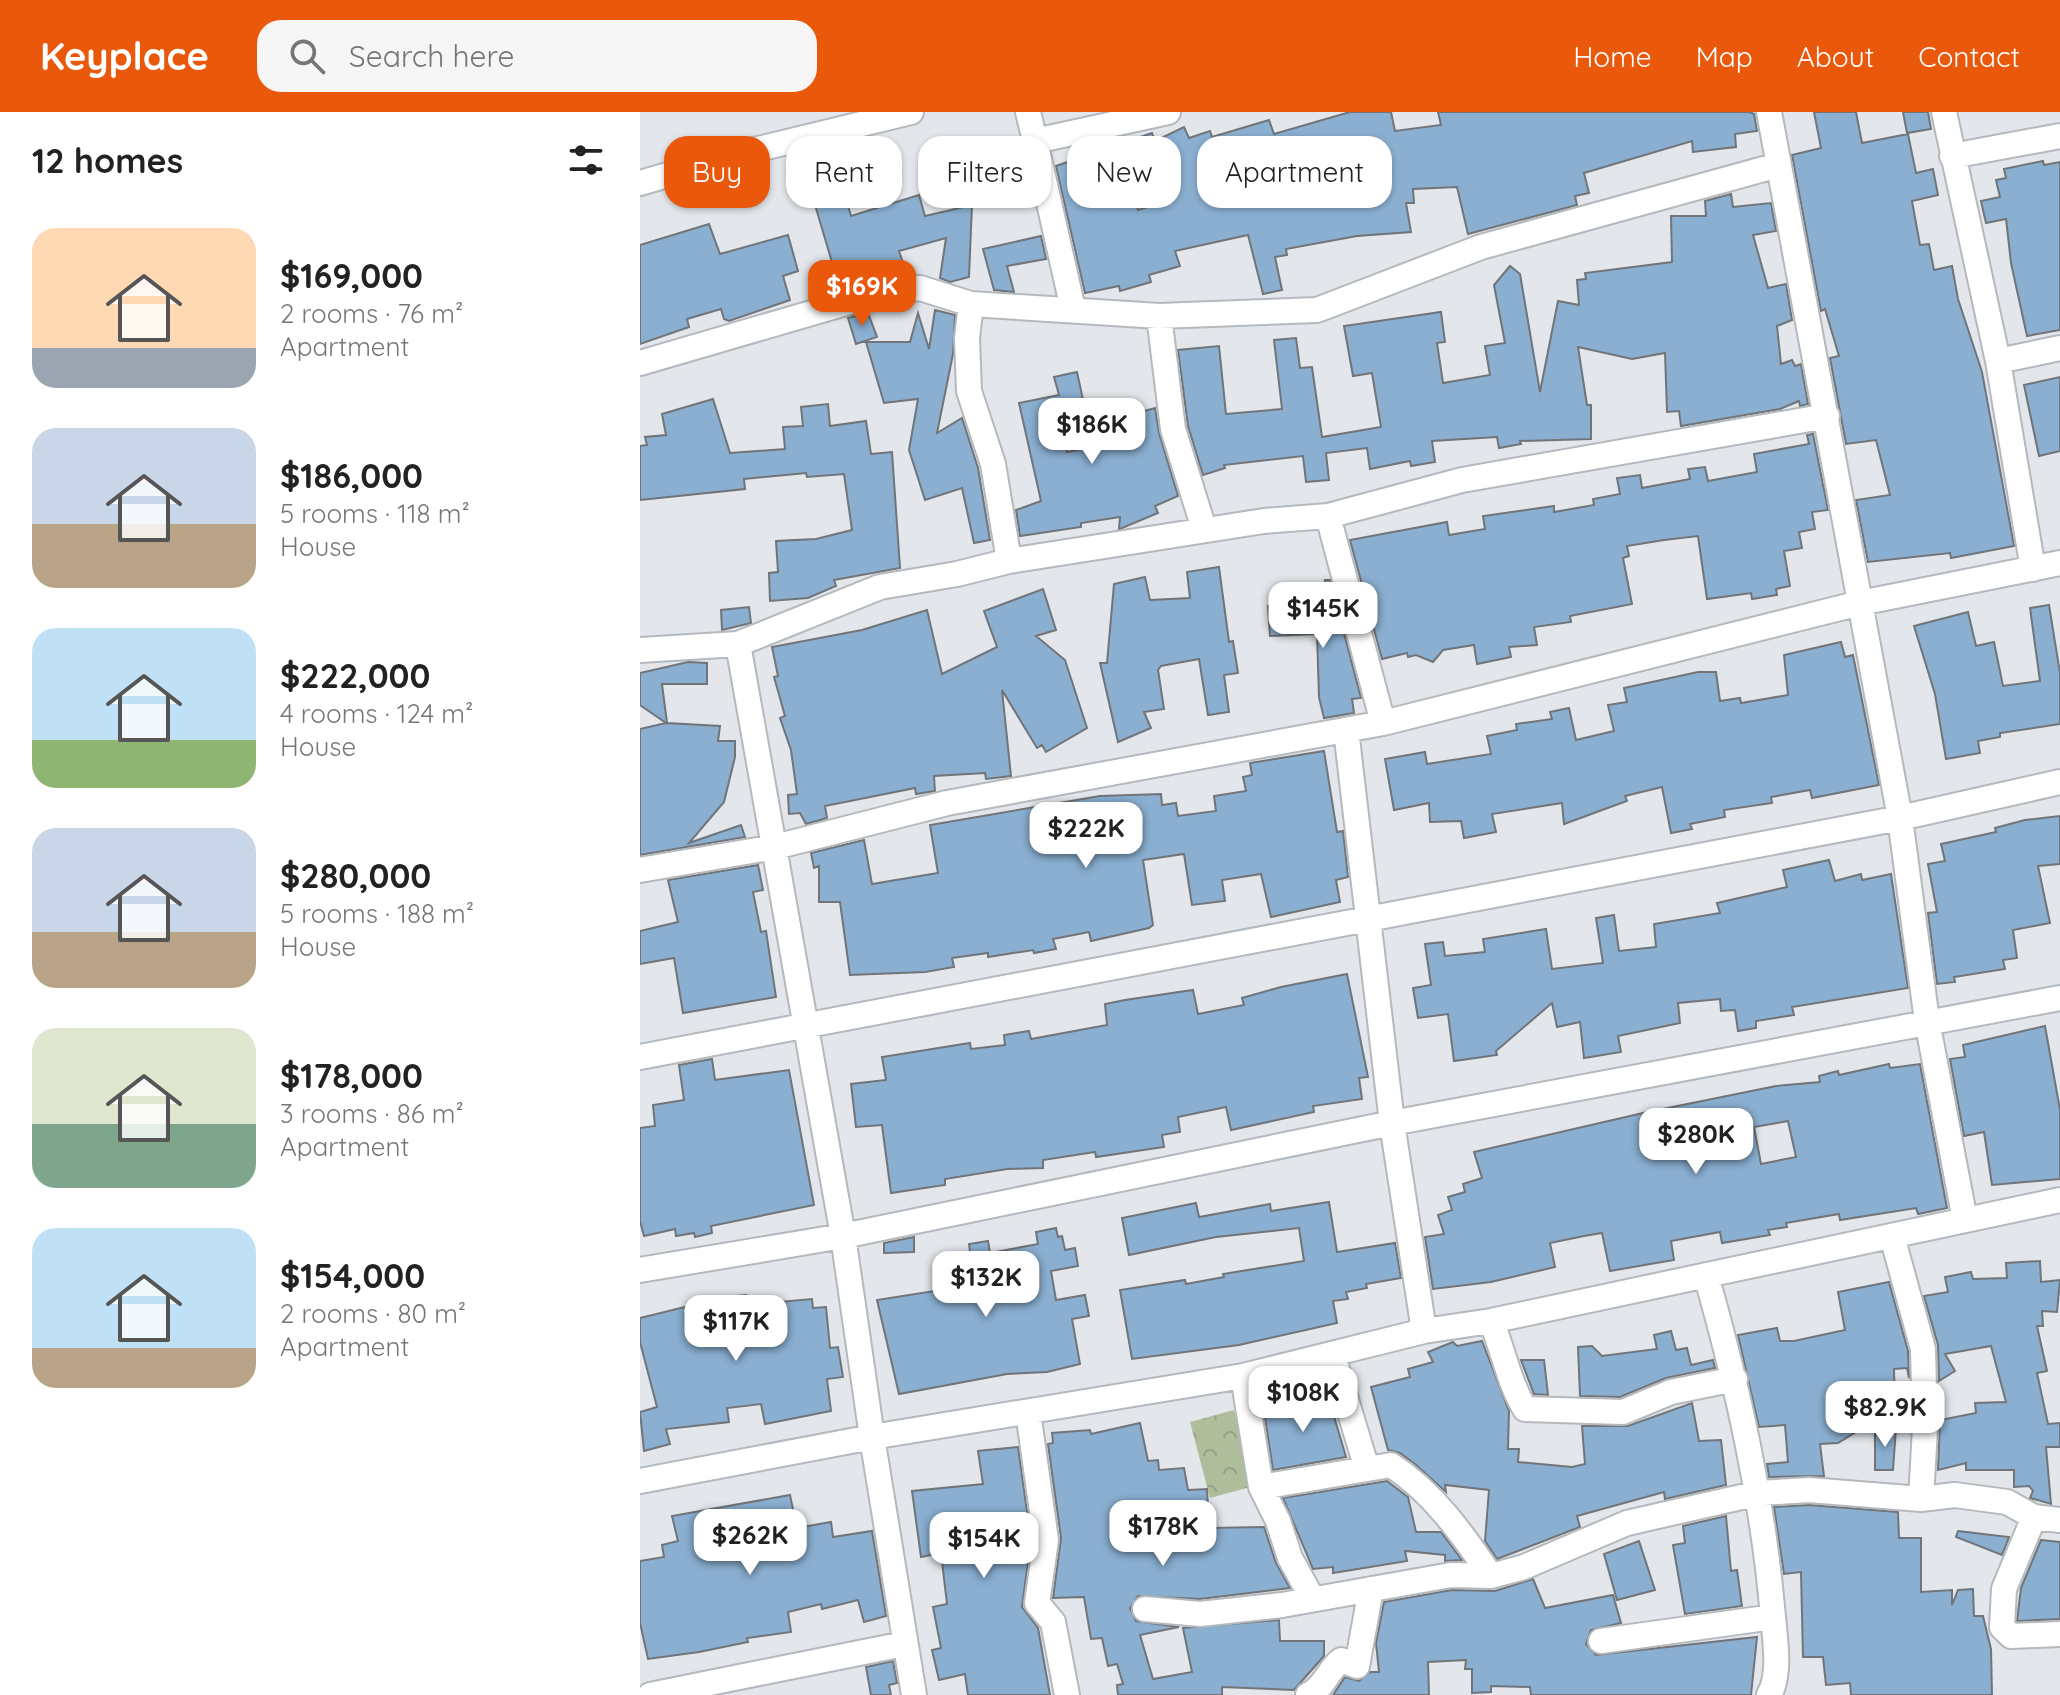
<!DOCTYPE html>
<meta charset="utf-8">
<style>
:root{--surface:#fff;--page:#f6f6f6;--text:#222;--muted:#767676;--accent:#ea580c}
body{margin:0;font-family:Quicksand,sans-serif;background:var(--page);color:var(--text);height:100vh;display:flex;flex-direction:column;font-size:30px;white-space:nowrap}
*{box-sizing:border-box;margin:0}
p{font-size:26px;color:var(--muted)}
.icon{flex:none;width:44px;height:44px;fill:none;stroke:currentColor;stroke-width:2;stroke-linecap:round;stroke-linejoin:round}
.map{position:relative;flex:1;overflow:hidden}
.details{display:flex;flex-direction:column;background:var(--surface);width:640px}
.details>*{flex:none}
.hud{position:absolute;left:24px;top:24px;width:760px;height:72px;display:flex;gap:16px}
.price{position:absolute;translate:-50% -68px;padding:0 18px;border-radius:16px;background:#fff;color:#222;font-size:26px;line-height:52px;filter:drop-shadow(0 2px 4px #0008)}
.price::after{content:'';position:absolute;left:50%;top:48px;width:24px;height:18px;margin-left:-12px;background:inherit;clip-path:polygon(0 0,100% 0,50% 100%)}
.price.selected{background:var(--accent);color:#fff}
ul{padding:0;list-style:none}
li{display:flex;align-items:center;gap:24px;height:200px;padding:0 32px}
li span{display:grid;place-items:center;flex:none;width:224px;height:160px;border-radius:24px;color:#555}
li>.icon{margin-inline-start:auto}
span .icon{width:96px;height:96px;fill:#fffc;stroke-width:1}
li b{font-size:34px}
h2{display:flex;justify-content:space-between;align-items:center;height:96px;padding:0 32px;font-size:34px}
.tag{padding:0 28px;border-radius:24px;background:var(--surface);box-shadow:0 2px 6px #0004;font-size:28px;line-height:72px}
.tag.selected{background:var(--accent);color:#fff}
header{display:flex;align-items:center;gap:48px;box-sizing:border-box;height:112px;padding:0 40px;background:var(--accent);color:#fff}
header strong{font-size:38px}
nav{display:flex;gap:44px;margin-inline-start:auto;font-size:28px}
.search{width:560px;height:72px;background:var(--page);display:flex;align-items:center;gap:20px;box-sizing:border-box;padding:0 28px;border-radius:24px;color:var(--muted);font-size:30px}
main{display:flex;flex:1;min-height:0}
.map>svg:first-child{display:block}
.park{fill:url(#park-crowns)}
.building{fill:#8aafd1;stroke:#717478;stroke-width:2;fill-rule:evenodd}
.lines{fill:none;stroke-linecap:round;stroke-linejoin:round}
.street-casing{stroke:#b4b9bd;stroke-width:28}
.street{stroke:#fff;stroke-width:24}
</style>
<header>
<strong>Keyplace</strong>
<div class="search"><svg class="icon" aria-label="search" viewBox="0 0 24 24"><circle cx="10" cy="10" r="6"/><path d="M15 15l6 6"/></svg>Search here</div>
<nav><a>Home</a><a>Map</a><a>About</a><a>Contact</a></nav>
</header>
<main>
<section class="details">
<h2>12 homes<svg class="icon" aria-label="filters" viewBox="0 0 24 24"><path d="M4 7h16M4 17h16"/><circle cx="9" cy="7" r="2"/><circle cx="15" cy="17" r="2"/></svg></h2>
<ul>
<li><span style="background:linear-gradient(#ffd9b3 75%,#9aa5b1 0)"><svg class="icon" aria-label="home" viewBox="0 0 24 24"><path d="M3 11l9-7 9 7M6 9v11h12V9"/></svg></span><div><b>$169,000</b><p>2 rooms · 76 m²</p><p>Apartment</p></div></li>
<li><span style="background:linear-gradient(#c9d6e8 60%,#b9a48a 0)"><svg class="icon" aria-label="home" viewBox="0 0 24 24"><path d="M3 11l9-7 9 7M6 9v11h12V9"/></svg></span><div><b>$186,000</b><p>5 rooms · 118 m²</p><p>House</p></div></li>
<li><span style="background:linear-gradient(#bfe0f5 70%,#8fb573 0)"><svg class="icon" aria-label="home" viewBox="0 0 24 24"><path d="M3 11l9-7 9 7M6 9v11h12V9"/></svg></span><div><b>$222,000</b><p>4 rooms · 124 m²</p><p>House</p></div></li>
<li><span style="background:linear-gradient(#c9d6e8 65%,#b9a48a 0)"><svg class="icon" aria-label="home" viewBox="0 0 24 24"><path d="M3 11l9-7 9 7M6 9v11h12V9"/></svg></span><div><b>$280,000</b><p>5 rooms · 188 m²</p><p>House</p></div></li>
<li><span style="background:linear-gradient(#dfe7d0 60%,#7fa58c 0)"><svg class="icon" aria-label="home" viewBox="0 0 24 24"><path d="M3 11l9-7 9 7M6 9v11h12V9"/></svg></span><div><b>$178,000</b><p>3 rooms · 86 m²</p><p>Apartment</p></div></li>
<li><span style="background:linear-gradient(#bfe0f5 75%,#b9a48a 0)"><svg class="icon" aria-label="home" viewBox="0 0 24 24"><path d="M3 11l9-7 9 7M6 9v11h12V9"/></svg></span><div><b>$154,000</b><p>2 rooms · 80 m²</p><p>Apartment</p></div></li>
</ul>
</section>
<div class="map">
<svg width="1420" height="1583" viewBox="0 0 1420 1583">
<defs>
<pattern id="park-crowns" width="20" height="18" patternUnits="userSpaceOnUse" patternTransform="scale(2)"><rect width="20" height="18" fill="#b0bd9b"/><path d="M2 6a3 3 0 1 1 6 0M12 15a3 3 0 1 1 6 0" fill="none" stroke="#97a285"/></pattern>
</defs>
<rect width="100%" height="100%" fill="#e3e7eb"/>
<path class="park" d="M594 1298 614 1374 570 1386 550 1310Z"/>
<path class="building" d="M710 0H751L755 19 801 13 798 0H1110L1114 2 1117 19 1095 22 1096 35 1053 40 1052 29 944 61 949 81 935 84 937 93 828 122 817 75 773 77 774 91H766L771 120 717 124 646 137 647 143 635 145 642 178 623 182 608 123 535 139 540 154 509 163 511 170 480 179 479 174 445 181 416 54 512 21 515 29 544 15 549 26 570 19 572 25 629 8 634 22ZM521 50 533 87 498 98 487 64Z
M1174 0H1216L1222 31 1268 22 1276 61 1293 57 1298 83 1272 89 1280 133 1289 132 1294 158 1312 154 1318 187 1342 260 1374 434 1311 446 1310 441 1228 450 1216 388 1250 383 1236 328 1206 332 1190 246 1199 244 1185 197 1181 199 1152 43 1181 36Z
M1263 0H1288L1291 17 1267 21Z
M379 28 385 53 356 59 350 34Z
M1403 49 1404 53 1420 50V218L1387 224 1371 151 1366 107 1346 111 1341 89 1360 85 1356 68 1366 66 1364 57Z
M1091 82 1093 95 1131 91 1136 119 1113 123 1128 176 1146 172 1152 208 1137 214 1141 252 1152 248 1155 254 1161 252 1168 292 1160 294 1159 289 1140 297 1041 314 1039 299 1027 300 1025 241 992 247 938 235 947 293H951V327L880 329 881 332 859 336 857 325 792 329 795 350 771 354 770 349 730 357 727 336 686 341 689 368 666 370 663 344 584 353 585 356 563 363 548 314 538 238 579 234 586 302 642 297 634 228 656 226 660 256 672 255 682 325 741 315 732 261 713 264 704 214 801 200 805 230 797 231 803 271 850 263 845 234 865 231 854 173 870 154 880 162 900 280 918 189 939 193 937 168 946 167 945 161 1032 150 1031 104H1066L1065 89Z
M205 83 211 104 279 83 285 104 332 93 329 165 310 170 300 166 306 126 259 139 263 151 217 165 219 172 200 177 175 93Z
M69 112 80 142 148 123 158 159 143 164 150 188 89 209 84 207 81 197 47 207 49 215 0 232V133Z
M401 124 406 147 367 154 374 180 354 178 343 137Z
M295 198 315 203 313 242 297 321 322 306 338 356 350 428 334 431 322 376 285 388 269 338 278 287 244 291 226 230H270L278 201 289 237Z
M228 201 237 225 216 232 208 206Z
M437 260 445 297 420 303 427 340 467 332 459 305 481 298 483 305 515 296 519 321 538 384 515 394 518 401 482 416 479 417 480 405 441 411V415L380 424 376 398 401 389 379 291 419 283 414 265Z
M1420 265V339L1399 344 1384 273Z
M73 287 90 341 145 337 143 315 163 314 161 295 188 292 190 314 226 309 231 342 252 340 260 456 194 468 196 474 168 486 130 489 129 461 138 460 136 429 176 427 212 418 204 362 167 365 166 361 104 367 105 377 0 388V334L7 333 5 325 26 323 22 302Z
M1173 322 1188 398 1172 400 1175 417 1159 420 1162 436 1144 439 1150 474 1136 477 1137 483 1112 487 1111 481 1067 487 1058 424 1024 428 987 434 989 444 983 446 992 492 930 504 931 510 894 515 897 533 869 535 871 545 837 552 834 533 803 538 793 550 776 543 768 545 767 541 742 547 710 428 807 410 809 423 845 417 843 404 914 394V400L954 393 953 387 980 382 977 366 1000 363 1002 376 1050 367 1048 357 1065 355 1068 369 1117 360 1114 342 1169 332 1167 323Z
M579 455 589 530 593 529 598 561 584 563 589 600 568 603 559 547 521 554 518 558 524 597 504 600 511 616 478 630 460 551H467L474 472 505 465 510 488 550 486 547 460Z
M685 468H690L721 586 712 587 714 601 684 606 679 585 677 522 630 524 628 494 680 497 681 482H686Z
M403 477 416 518 396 524 425 548 447 616 406 640 402 633 397 636 362 578 371 664 346 667 345 661 294 664 295 679 276 682 275 676 185 694 187 706 166 712 160 701 149 702 148 683 157 682 151 638 140 606 145 604 134 565 138 564 132 535 222 518 287 498 302 562 357 535 344 499Z
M1409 493 1420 561V612L1360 621V625L1338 629 1340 641 1306 647 1295 582 1274 514 1328 500 1336 534 1354 530 1363 574 1400 569 1390 496Z
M109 495 111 511 82 518 81 498Z
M1201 530 1205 545 1213 543 1239 673 1172 686 1170 678 1131 685 1132 691 1084 698 1085 705 1050 712 1052 717 1031 721 1022 675 985 684 987 689 924 712 922 691 852 702 856 720 824 726 821 709 790 710 789 691 754 698 745 647 785 640 787 652 851 642 847 624 877 618 876 612 912 607 910 600 929 596 936 628 974 619 968 593 987 590 984 576 1058 560H1076L1080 589 1100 586 1101 591 1148 583 1144 543Z
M48 550 67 551V572H22L27 611 80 614 78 629H95V645L84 690 49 731 101 713 105 725 0 743V617L26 611 0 593V561Z
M684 639 697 720 703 719 708 765 696 768 700 790 631 805 621 762 582 768 585 789 552 793 544 742 503 748 513 813 509 816 451 829 449 820 413 827 416 837 394 841 393 838 348 845V841L312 846 314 855 285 860 210 863 200 790H179V754L174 756 171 741 224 728 232 772 298 761 290 713 460 684 521 682 522 693 536 691 538 704 576 699 574 684 606 679 603 665 612 663 610 651Z
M1420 704V752L1398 754 1410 811 1373 818 1377 846 1363 848 1365 857 1314 865 1315 870 1297 872 1288 801 1297 800 1288 752 1305 749 1301 732 1356 720 1355 716 1385 708Z
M1189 748 1195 769 1221 762 1222 768 1251 762 1268 876 1152 895 1154 903 1116 909V916L1098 919 1095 898 1081 899 1080 887 1038 891 1040 911 978 924 981 940 944 946 940 910 917 915 912 891 856 939 857 943 814 949 808 902 778 906 773 876 791 873 785 832 803 830 805 844 845 840 843 827 906 817 912 857 963 851 956 806 974 803 979 839 1016 835 1014 812 1080 801 1077 791 1147 775 1143 758Z
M118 753 123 778 113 780 121 820 126 819 136 885 43 901 34 846 0 852V819L38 810 28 768Z
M707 862 728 965 719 966 722 987 673 994 674 1000 591 1018 586 995 538 1005 540 1020 522 1023 524 1035 456 1045 455 1040 403 1048V1056L367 1057 305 1067V1073L251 1081 242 1013 216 1015 211 972 246 968 242 945 330 931 331 937 365 933 364 923 389 919 391 927 467 913 465 892 485 888 553 878 558 902 604 893 602 886 641 875Z
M1405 914 1420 998V1067L1352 1073 1344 1020 1324 1024 1310 947 1325 945 1323 933Z
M72 947 75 968 149 958 174 1093 71 1114 72 1121 55 1125 54 1121 36 1124 35 1117 4 1124 0 1109V1016L15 1014 13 993 44 988 39 953Z
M1249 952 1250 956 1280 952 1307 1096 1278 1102 1276 1096 1200 1108 1199 1102 1146 1111 1147 1115 1128 1118 1130 1123 1082 1131 1080 1120 1031 1129 1034 1148 970 1159 962 1121 944 1124 910 1131 915 1155 851 1170 793 1177 785 1125 804 1122 798 1103 812 1098 808 1085 825 1080 823 1072 842 1066 834 1040 1003 1001 1136 974 1180 970 1179 964 1198 959 1199 963ZM1148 1009 1156 1045 1121 1052 1114 1015Z
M689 1090 697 1140 755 1131 761 1166 726 1172 727 1176 706 1180 708 1187 693 1189 697 1211 599 1233 492 1247 480 1178 545 1168 546 1172 584 1165 583 1162 664 1149 659 1116 576 1125 489 1143 482 1106 556 1091 559 1105 630 1092 631 1099Z
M416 1116 418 1125 422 1124 425 1138 435 1136 438 1154 411 1159 416 1188 445 1183 449 1204 432 1207 440 1252 407 1260 367 1262 259 1282 237 1188 301 1178 296 1156 331 1148 329 1132 348 1129 350 1141 398 1132 396 1120Z
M274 1125V1140L244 1141V1131Z
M1400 1149 1401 1170 1420 1168 1417 1200 1402 1199 1403 1214H1397L1407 1259 1397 1261 1408 1312 1420 1311V1335H1406L1411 1392 1390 1386 1393 1379 1389 1374 1374 1375V1358H1326V1351L1298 1358 1300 1308 1336 1301 1335 1291 1366 1290 1351 1234 1305 1242 1315 1259 1299 1269 1298 1233 1284 1184 1308 1180 1305 1165 1331 1160 1333 1167 1367 1166 1366 1151Z
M1249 1170 1268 1239 1269 1266 1267 1256 1254 1257 1255 1296 1198 1331 1180 1332 1184 1364 1129 1365 1127 1352 1148 1350 1145 1313 1119 1315 1098 1223 1137 1216 1140 1229H1154L1205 1218 1198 1180Z
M106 1183 107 1193 172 1187 173 1196 186 1195 190 1236 198 1235 203 1265 187 1267 191 1299 125 1312 121 1292 87 1296 89 1310 26 1317 30 1332 4 1339 0 1300 17 1295 0 1230V1206L53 1193 52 1188Z
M1031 1219 1036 1238 1047 1236 1051 1253 1073 1248 1075 1256 1026 1266 980 1285 940 1284 938 1235 952 1234 962 1244 1017 1237 1014 1223Z
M842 1229 869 1299 868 1337H879L878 1350 932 1355 945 1352 942 1314H988L1052 1291 1059 1329 1081 1328 1086 1373 1025 1387 1024 1380 937 1404 940 1415 857 1447 845 1429 849 1378 805 1373 806 1380 775 1352 760 1341 748 1338 731 1275 770 1265 768 1257 793 1250 788 1240 813 1230 817 1234Z
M881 1248H904L908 1283 894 1282Z
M688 1284 706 1345 633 1358 624 1299Z
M500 1311 508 1349 518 1348 519 1358 544 1356 548 1378 567 1377 569 1416 624 1415 636 1451 650 1476 560 1487 498 1484 490 1496 496 1509 539 1515 500 1523 513 1567 552 1560 543 1516 639 1508 640 1529H684V1544L654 1578 582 1575V1583H478L477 1573 483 1572 477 1552 468 1554 462 1526 451 1527 444 1485 413 1486 421 1426 408 1332 413 1331 412 1321 450 1318 451 1322Z
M1256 1316 1253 1358H1235V1320Z
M378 1335 391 1428 382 1495 398 1516 410 1583H328L325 1562 299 1568 292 1538 301 1536 293 1495 307 1492 301 1441 281 1445 272 1379 343 1372 338 1339Z
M747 1369 768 1385 776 1420H801L822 1448 805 1449V1443L765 1439 767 1449 693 1461V1455L673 1457 643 1386Z
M150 1383 157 1416 191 1410 193 1425 232 1419 246 1504 224 1510 218 1488 182 1497 181 1492 148 1500 151 1520 107 1526 108 1530 59 1540 8 1547 0 1511V1449L24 1445 22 1433 38 1429 32 1404Z
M1169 1393 1258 1400 1259 1426H1281V1480L1312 1478V1493L1318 1478 1333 1477 1334 1504H1343L1351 1537 1352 1583H1211L1210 1571 1186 1573 1183 1545H1163L1161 1460 1144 1462 1134 1395Z
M1086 1404 1091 1459 1097 1458 1102 1494 1045 1502 1033 1433 1045 1431 1043 1414Z
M1318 1419 1369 1425 1362 1443 1316 1425Z
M1401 1428 1420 1430V1507L1377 1509 1381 1476Z
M999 1429 1015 1478 977 1488 964 1442Z
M893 1467 905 1496 973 1483 981 1511 951 1518 946 1532 956 1543 1117 1525 1111 1583H891L890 1575 851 1574V1580L832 1581V1557H825L826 1548 788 1550 789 1583H693L705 1565 719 1569 730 1560H739L736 1531 744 1490 812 1478 855 1479Z
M253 1549 257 1571 249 1573 251 1583H231L226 1555Z"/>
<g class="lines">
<g class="street-casing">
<path id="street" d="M388 0 395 29 528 0
M1129 0 1260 706 1287 909 1325 1108
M1304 0 1358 249 1393 457
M395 29 433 197
M1312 44 1420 24
M0 71 114 38 271 0
M331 192 327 226 329 279 353 352 369 449
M519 204 533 317 564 417
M1358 249 1420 236
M0 251 199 193 253 179 280 176 331 192 519 204 677 198 841 135 1138 53
M688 404 743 611
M98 532 203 1124 232 1325 274 1583
M0 538 98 532 240 475 317 462 369 449 624 409 688 404 822 368 1187 304
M706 618 752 1011 784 1219
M0 758 135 735 307 691 743 611 1220 491 1420 451
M0 945 1260 706 1420 670
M1252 1124 1283 1237 1285 1316 1281 1387
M0 1158 203 1124 752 1011 1420 886
M1066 1163C1098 1276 1123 1388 1133 1505 1135 1527 1141 1563 1129 1583
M851 1209C864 1239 868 1269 885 1297L983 1300 1031 1280 1095 1267
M603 1264 621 1375 638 1409 650 1446 672 1486
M388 1300 406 1428 397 1491 413 1510 427 1583
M727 1357 751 1353C793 1380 823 1423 851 1464
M0 1369 232 1325 603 1264 784 1219 851 1209 1420 1088
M621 1375 727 1357 693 1244
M1394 1405 1364 1477 1362 1515 1371 1524 1420 1522
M505 1497 560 1502 642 1493 811 1463 851 1464 884 1455 987 1411 1119 1381 1169 1378 1281 1387 1315 1383 1367 1390 1394 1405 1420 1408
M961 1529 1133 1505
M10 1583 264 1532
M668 1583C684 1576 688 1558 701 1548L717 1554 731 1477"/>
</g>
<use href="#street" class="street"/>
</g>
</svg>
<b class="price selected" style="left:222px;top:216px">$169K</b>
<b class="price" style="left:452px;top:354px">$186K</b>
<b class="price" style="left:683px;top:538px">$145K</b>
<b class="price" style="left:446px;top:758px">$222K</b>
<b class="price" style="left:1056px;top:1064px">$280K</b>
<b class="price" style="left:346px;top:1207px">$132K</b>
<b class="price" style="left:96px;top:1251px">$117K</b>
<b class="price" style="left:663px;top:1322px">$108K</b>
<b class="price" style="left:1245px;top:1337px">$82.9K</b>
<b class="price" style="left:523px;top:1456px">$178K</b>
<b class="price" style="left:110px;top:1465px">$262K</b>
<b class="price" style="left:344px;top:1468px">$154K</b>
<div class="hud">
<a class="tag selected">Buy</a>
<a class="tag">Rent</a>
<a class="tag">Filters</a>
<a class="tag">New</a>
<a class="tag">Apartment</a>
</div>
</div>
</main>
